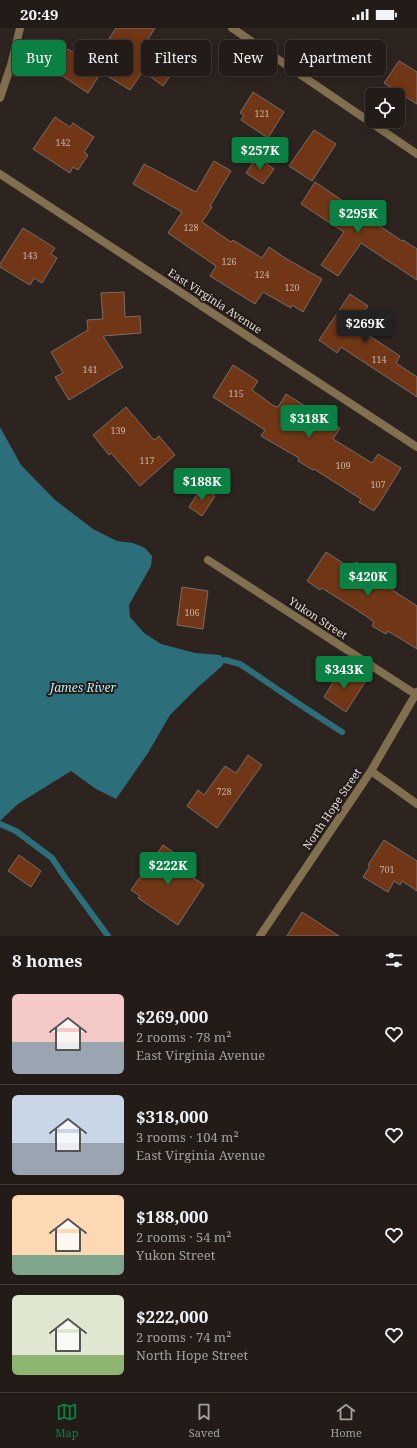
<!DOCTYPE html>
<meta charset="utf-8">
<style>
:root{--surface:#221b18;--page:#2e2825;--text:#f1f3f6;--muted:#a2a1a2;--line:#3f3937;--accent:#0b8043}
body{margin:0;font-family:"Noto Serif",serif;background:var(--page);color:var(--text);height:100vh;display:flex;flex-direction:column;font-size:15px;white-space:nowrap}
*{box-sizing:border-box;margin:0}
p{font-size:13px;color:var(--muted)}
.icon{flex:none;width:22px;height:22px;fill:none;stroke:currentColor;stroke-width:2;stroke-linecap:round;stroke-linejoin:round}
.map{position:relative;height:908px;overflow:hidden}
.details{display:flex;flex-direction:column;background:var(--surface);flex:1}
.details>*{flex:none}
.banner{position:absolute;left:12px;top:12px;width:393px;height:36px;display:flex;gap:8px}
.buttons{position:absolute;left:365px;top:60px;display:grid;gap:8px}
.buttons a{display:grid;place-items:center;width:40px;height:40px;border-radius:6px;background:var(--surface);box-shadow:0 2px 10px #0003,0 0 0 1px var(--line);font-size:20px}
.price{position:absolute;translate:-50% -34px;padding:0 9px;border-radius:4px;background:var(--accent);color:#fff;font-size:13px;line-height:26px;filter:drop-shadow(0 1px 2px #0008)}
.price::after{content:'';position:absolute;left:50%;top:24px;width:12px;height:9px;margin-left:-6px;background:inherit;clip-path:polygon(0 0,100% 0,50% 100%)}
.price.selected{background:#222;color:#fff}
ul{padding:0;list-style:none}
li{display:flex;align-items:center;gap:12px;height:100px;padding:0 12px}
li+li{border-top:1px solid var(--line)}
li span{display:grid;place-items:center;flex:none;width:112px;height:80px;border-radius:6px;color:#555}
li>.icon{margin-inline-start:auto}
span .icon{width:48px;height:48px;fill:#fffc;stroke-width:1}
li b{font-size:17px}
h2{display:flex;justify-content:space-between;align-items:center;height:48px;padding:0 12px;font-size:17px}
.chip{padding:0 14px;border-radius:6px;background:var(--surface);box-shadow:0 2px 10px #0003,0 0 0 1px var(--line);font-size:14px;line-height:36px}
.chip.selected{background:var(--accent);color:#fff}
.status{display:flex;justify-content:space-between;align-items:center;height:28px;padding:0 20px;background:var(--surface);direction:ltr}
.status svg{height:11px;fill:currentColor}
.tab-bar{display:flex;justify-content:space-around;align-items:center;height:56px;border-top:1px solid var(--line);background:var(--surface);font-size:11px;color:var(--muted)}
.tab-bar a{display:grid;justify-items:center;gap:2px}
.tab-bar .selected{color:var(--accent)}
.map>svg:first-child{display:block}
.water{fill:#2c6f7b}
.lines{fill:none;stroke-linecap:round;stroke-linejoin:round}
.stream{stroke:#2c6f7b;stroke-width:6}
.building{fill:#703616;stroke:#786e69}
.street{stroke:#81704f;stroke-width:8}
.labels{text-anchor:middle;stroke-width:4;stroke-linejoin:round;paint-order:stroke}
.number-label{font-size:9px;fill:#c6b2a8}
.street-label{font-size:11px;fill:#e2dcd9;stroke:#231b17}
.water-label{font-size:12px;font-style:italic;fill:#b4ebf7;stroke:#231b17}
</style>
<div class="status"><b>20:49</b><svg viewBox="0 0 49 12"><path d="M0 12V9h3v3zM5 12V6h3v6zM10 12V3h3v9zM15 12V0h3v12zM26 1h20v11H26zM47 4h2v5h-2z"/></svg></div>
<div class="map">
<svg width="417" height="908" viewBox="0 0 417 908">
<rect width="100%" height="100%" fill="#2d2420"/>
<path class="water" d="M0 399 21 437 55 472 93 501 117 513 133 515 145 520 152 528 151 538 129 577 130 589 144 605 161 616 195 625 220 627 225 632 222 638 197 660 170 687 148 725 116 771 96 761 71 743 18 776 0 793Z"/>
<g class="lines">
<path class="stream" d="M225 632 240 636 252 644 302 678 342 704
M0 796 16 803 52 830 64 848 108 908"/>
</g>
<path class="building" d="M116 0H155L143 19 175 41 163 58 143 43 130 62 104 46 103 48 100 46 88 65 54 42 68 21 74 25 79 18 89 26 92 21 99 26Z
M399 33 417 44V76L384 55Z
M253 64 284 84 268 110 241 92 244 87 240 85Z
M55 89 70 99 73 95 94 109 84 124 88 127 78 142 73 139 70 145 33 121Z
M314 102 336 116 312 153 289 138Z
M257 129 274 141 263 156 246 145Z
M214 133 231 143 210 178 212 179 202 194 231 214 233 212 262 230 269 219 285 230 322 251 303 284 292 277 291 280 263 264 255 276 210 248 216 238 168 205 182 184 133 156 144 136 196 164Z
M315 154 402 213 403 212 417 221V252L361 215 338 248 321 237 344 204 301 176Z
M23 200 55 220 51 226 57 230 42 255 34 250 30 257 0 239V236Z
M124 264 125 289 140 288 141 305 103 308 123 339 69 372 55 349 63 345 51 324 88 302 87 292 103 291 101 265Z
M350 266 368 278 364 284 368 287 359 301 400 328 396 335 417 349V369L341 319 337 325 319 312Z
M233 337 258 353 252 362 274 378 278 379 286 366 340 400 333 411 372 435 378 426 401 440 377 479H376L374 483 359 474 361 471 314 441 313 442 298 433 299 430 261 408 265 402 213 369Z
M126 379 154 412 159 408 175 427 140 458 111 425 109 427 93 407Z
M202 459 215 468 202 488 189 479Z
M326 524 352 541 356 534 379 549 377 552 417 578V621L388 603 386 606 372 598 374 594 366 588 322 560 320 562 307 553Z
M182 559 208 563 203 601 177 597Z
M342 640 365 654 346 684 324 669Z
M248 727 262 737 217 800 187 778 198 762 204 767 225 738 236 745Z
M384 812 417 833V863L402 853 400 857 394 853 388 864 363 849 370 838 368 837Z
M163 817 191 837 186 845 204 857 178 897 138 870 140 868 131 862Z
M19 827 41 843 31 859 8 843Z
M302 884 339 908H287Z"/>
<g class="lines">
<path class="street" d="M232 0 417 126
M0 70 11 37 20 0
M0 146 417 419
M208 532 415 666
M371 743 417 776
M260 908 371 743 417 664"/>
</g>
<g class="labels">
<g class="number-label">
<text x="262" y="89">121</text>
<text x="63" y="118">142</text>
<text x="191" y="203">128</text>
<text x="30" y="231">143</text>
<text x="229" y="237">126</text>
<text x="262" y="250">124</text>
<text x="292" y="263">120</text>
<text x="379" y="335">114</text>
<text x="90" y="345">141</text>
<text x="236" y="369">115</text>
<text x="118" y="406">139</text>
<text x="147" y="436">117</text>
<text x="343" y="441">109</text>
<text x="378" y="460">107</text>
<text x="192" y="588">106</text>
<text x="224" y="767">728</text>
<text x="387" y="845">701</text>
</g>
<g class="street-label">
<text transform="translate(215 273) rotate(33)" y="4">East Virginia Avenue</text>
<text transform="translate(318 590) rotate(33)" y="4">Yukon Street</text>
<text transform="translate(332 781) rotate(-56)" y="4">North Hope Street</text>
</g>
<g class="water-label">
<text x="83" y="664">James River</text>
</g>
</g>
</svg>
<div class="buttons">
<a><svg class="icon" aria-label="locate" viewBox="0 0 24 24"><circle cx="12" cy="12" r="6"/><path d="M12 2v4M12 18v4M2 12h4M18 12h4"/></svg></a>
</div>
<b class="price" style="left:260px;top:143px">$257K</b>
<b class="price" style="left:358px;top:206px">$295K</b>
<b class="price selected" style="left:365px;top:316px">$269K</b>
<b class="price" style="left:309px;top:411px">$318K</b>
<b class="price" style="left:202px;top:474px">$188K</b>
<b class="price" style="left:368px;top:569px">$420K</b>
<b class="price" style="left:344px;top:662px">$343K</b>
<b class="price" style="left:168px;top:858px">$222K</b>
<div class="banner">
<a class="chip selected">Buy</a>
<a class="chip">Rent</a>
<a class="chip">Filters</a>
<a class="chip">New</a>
<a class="chip">Apartment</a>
</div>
</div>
<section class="details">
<h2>8 homes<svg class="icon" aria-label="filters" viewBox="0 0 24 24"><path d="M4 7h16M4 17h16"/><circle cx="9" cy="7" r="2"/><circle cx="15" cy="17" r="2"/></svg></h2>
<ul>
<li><span style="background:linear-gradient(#f6c9c9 60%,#9aa5b1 0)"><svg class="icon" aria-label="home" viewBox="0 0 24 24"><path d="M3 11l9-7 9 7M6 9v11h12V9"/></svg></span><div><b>$269,000</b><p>2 rooms · 78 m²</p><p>East Virginia Avenue</p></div><svg class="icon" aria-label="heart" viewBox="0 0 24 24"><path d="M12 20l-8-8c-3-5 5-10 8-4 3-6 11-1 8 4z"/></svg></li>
<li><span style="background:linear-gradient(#c9d6e8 60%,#9aa5b1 0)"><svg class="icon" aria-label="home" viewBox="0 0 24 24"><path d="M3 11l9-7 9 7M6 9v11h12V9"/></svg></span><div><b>$318,000</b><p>3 rooms · 104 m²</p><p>East Virginia Avenue</p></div><svg class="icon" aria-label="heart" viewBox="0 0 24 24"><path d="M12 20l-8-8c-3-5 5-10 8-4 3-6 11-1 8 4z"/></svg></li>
<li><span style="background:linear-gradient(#ffd9b3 75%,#7fa58c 0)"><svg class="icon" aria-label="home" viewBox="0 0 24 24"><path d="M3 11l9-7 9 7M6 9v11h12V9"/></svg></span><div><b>$188,000</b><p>2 rooms · 54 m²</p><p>Yukon Street</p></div><svg class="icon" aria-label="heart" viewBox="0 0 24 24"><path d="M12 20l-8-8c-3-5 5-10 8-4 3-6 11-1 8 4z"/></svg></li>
<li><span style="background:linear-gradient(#dfe7d0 75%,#8fb573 0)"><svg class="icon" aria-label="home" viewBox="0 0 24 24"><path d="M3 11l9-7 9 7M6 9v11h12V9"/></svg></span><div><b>$222,000</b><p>2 rooms · 74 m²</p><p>North Hope Street</p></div><svg class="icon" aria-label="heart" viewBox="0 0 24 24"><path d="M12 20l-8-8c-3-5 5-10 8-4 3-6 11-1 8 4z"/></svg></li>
</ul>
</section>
<nav class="tab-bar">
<a class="selected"><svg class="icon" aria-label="map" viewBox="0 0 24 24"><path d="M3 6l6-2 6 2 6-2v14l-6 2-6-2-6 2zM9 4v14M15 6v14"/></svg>Map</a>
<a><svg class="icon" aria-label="saved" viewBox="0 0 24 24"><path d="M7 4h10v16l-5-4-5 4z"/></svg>Saved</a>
<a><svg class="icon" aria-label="home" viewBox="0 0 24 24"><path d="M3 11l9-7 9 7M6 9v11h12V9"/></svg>Home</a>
</nav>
